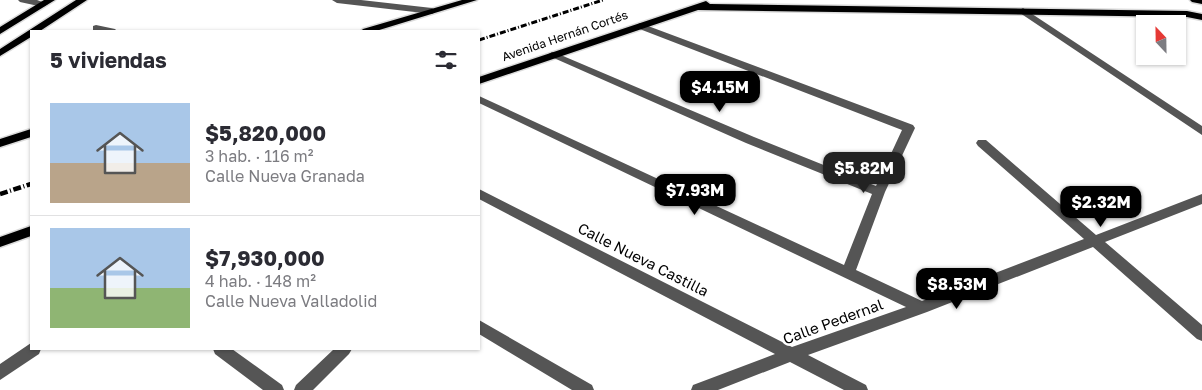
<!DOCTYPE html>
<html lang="es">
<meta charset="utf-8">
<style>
:root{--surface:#fff;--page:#f2f2f3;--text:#2b2b33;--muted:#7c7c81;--line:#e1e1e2;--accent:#000}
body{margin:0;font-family:"Golos Text",sans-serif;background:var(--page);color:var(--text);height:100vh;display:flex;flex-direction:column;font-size:19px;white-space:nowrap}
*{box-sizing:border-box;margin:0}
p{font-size:16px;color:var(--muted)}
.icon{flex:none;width:28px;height:28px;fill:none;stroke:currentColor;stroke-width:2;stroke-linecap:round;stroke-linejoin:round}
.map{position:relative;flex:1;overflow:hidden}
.details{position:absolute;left:30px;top:30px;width:450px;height:320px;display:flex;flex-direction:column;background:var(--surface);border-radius:0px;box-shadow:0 1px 4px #0004}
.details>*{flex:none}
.needle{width:32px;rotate:338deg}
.tools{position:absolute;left:1136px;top:15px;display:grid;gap:10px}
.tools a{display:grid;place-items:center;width:50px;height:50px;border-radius:0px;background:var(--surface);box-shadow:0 1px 4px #0004;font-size:25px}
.price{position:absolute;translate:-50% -42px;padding:0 11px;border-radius:10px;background:var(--accent);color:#fff;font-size:16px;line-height:32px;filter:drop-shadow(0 1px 2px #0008)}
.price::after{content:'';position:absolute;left:50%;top:30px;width:15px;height:11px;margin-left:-8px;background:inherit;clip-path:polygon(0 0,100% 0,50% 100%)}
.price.current{background:#222;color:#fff}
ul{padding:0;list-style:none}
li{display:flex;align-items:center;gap:15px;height:125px;padding:0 20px}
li+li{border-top:1px solid var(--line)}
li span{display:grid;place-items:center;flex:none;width:140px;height:100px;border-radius:0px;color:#555}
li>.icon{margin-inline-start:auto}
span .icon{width:60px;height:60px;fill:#fffc;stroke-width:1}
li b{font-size:21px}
h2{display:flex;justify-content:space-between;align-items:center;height:60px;padding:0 20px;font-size:21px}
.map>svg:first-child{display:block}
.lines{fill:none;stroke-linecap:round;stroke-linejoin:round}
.major-casing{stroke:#dbdbdb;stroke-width:3}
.minor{fill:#555;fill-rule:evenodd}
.major{fill:#000;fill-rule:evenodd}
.rail-far1{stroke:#000;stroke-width:3;stroke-dasharray:6 2 1 2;stroke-linecap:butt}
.rail{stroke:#000;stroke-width:4.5;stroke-dasharray:8 2.5 1 2.5;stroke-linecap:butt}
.labels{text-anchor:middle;stroke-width:5;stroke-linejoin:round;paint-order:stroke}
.far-street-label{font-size:12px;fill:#000;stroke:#fff}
.street-label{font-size:15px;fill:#000;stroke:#fff}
</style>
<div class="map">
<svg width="1202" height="390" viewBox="0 0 1202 390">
<rect width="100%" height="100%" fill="#fff"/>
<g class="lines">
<g class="major-casing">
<path id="major" d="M44 0H55L0 34V27Z
M76 0H87L40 31H31V37L0 56V49Z
M462 0H477L376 31H361L363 29Z
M1190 0H1202V4L1192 2Z
M706 1 710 4 1187 11 1202 14V20L1187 17 698 10 479 84V77Z
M31 129V137L0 147V139Z
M31 226V236L0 247V237Z"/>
</g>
<path class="minor" d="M18 0H37L48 4 43 7 20 2Z
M332 0H361L432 8 437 11 432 14 337 3Z
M1023 8 1202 126V135L1020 13 1018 11Z
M640 23 913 125 915 128 885 192 856 270 922 301 1084 239 978 146 976 143 978 140H986L1096 235 1202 194V204L1105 242 1202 325V341L1197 339 1093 247 927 312 808 355 866 385 868 390H844L790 362 718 390H691L693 385 775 354 479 199V189L792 347 906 307 479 103V96L844 265 872 194 746 143 547 55 552 52 556 53 754 137 876 186 902 130 637 28 635 26Z
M96 25 115 29 117 31 93 30V26Z
M479 320 592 385 594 390H572L479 334Z
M31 343V349H41L39 354 0 380V364Z
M213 349H232L282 385 284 390H263L215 354Z
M334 349H352L349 354 313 390H294L296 385Z"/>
<use href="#major" class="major"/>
<path class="rail-far1" d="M479 40 603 0"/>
<path class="rail" d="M0 194 31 184"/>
</g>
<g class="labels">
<g class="far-street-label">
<text transform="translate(565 36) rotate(-19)" y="4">Avenida Hernán Cortés</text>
</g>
<g class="street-label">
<text transform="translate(643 260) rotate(27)" y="5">Calle Nueva Castilla</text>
<text transform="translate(833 322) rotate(-20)" y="5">Calle Pedernal</text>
</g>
</g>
</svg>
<div class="tools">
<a><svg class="needle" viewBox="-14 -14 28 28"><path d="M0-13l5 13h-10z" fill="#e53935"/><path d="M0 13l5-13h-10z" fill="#7c7c81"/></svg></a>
</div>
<b class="price" style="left:720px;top:113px">$4.15M</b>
<b class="price current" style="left:864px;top:194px">$5.82M</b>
<b class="price" style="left:695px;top:216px">$7.93M</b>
<b class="price" style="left:1101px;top:228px">$2.32M</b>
<b class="price" style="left:957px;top:310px">$8.53M</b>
<section class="details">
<h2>5 viviendas<svg class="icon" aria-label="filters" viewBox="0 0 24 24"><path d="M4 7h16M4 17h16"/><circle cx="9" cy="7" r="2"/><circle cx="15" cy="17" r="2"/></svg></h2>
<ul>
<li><span style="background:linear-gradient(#a9c7e8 60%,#b9a48a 0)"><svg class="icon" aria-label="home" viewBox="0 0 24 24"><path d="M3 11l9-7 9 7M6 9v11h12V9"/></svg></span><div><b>$5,820,000</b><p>3 hab. · 116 m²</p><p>Calle Nueva Granada</p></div></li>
<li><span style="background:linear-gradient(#a9c7e8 60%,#8fb573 0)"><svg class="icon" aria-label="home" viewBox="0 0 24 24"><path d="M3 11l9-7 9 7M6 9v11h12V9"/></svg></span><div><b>$7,930,000</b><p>4 hab. · 148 m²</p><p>Calle Nueva Valladolid</p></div></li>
</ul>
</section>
</div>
